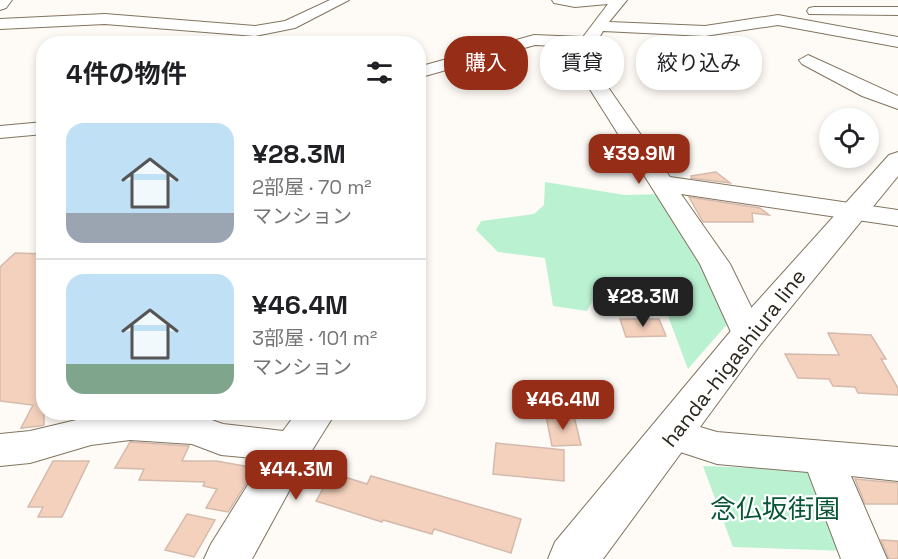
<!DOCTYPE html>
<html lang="ja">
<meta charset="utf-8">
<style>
:root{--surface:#fff;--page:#f6f6f6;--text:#202124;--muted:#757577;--line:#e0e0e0;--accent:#962d17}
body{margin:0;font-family:"Space Grotesk","Noto Sans JP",sans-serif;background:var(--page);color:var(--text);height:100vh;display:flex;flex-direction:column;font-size:22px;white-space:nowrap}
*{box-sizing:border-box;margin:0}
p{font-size:20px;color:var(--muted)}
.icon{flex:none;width:33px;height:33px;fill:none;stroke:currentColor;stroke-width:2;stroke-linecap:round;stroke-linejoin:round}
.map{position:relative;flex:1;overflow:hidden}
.sheet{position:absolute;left:36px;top:36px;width:390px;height:384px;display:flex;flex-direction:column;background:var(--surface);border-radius:24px;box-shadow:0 3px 9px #0003}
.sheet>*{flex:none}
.top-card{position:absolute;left:444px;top:36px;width:363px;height:54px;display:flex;gap:12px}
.buttons{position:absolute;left:819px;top:108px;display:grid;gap:12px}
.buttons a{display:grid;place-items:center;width:60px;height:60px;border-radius:50%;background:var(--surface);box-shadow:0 3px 9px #0003;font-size:30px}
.price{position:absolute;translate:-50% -51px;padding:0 14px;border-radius:12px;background:var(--accent);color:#fff;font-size:20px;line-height:39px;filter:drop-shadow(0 2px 3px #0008)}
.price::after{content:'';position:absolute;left:50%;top:36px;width:18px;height:14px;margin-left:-9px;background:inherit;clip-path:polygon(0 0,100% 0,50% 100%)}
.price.active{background:#222;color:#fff}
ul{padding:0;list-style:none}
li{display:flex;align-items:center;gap:18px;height:150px;padding:0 30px}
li+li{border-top:2px solid var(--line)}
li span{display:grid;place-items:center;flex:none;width:168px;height:120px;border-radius:18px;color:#555}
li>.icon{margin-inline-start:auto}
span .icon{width:72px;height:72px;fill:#fffc;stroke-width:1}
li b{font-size:26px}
h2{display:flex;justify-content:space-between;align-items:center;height:72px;padding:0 30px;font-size:26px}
.tag{padding:0 21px;border-radius:24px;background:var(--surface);box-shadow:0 3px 9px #0003;font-size:21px;line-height:54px}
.tag.active{background:var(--accent);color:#fff}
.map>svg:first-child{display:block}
.green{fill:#b9f1d1}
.building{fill:#f4d1bd;stroke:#d4baac;stroke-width:1.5}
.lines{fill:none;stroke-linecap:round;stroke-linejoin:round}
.minor-casing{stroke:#82745f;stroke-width:2}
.major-casing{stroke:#82745f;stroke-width:2}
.minor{fill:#fff;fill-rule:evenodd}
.major{fill:#fff;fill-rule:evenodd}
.labels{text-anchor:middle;stroke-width:4.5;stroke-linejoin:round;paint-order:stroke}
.street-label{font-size:21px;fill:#2d271e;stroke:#fff}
.near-park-label{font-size:26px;fill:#085636;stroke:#fff}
</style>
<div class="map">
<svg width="898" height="559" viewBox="0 0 898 559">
<rect width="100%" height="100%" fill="#fefbf6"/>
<path class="green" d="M545 182 625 195 662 194 706 266 728 323 688 369 668 316 635 297 610 294 595 297 587 311 553 306 545 258 498 252 476 230 481 221 534 214 544 205Z
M703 466 808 470 847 551 733 547Z"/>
<path class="building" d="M716 172 730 183 691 178V176Z
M689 197 760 208 769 215 752 213 753 222H703Z
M15 253 44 254V425L40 426 21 428 33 405 0 401V267Z
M620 319H659L666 336 626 337Z
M828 333 871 335 886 359H881L898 388V395L858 393 855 387 833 386 829 379 798 378 785 354 839 355Z
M546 416H574L581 445 552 446Z
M130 442 189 446 182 461H216L256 468 228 512 206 508 217 489 203 486 205 482 139 480 144 469 115 468Z
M496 443 564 450V481L493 474Z
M53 461H89L62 517H38L43 507H28Z
M332 473 367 484 371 476 521 519 511 553 434 529 432 534 383 520 382 522 316 501Z
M855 479 898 483V504H865Z
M187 514 215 520 194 557 165 550Z
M881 540 898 541V559H889Z"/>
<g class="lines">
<g class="minor-casing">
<path id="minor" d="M330 0H349L295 28 255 36 105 24 0 29V19L105 14 255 26 285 21Z
M552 0H627L609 22 705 26 778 15 898 37V47L778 25 705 36 603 31 594 47 592 64 670 177 898 210V226L681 194 730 264 765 335 760 343 748 346 736 343 700 264 574 64 578 47 535 45 418 78V67L534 35 583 37 608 4 575 7 554 3Z
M814 7H898V15L809 14 807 11 809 8Z
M808 55 898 96V109L862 96 802 64 799 60Z
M44 122V134L0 138V126Z
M110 412 195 414 223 424 283 431 297 412H336L306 460 252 559H204L211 544 264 459 221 455 192 444 130 440 91 445 30 463 0 466V434L30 431Z
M673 419 717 432 898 447V481L851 476 887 559H841L808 472 717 464 659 445 654 434 659 423Z"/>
</g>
<g class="major-casing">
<path id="major" d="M0 0H12L6 8 0 10Z
M898 152V176L761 344 603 559H548L555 542 735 326 889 155Z"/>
</g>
<use href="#minor" class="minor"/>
<use href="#major" class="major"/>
</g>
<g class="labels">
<g class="street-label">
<text transform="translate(734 358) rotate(-52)" y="7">handa-higashiura line</text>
</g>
<g class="near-park-label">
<text x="775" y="518">念仏坂街園</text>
</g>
</g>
</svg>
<div class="buttons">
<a><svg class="icon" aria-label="locate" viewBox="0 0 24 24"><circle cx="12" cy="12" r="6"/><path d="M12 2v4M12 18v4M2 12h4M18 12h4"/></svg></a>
</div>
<b class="price" style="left:639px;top:185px">¥39.9M</b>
<b class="price active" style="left:643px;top:328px">¥28.3M</b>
<b class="price" style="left:563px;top:431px">¥46.4M</b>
<b class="price" style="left:296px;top:501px">¥44.3M</b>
<div class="top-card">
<a class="tag active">購入</a>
<a class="tag">賃貸</a>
<a class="tag">絞り込み</a>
</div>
<section class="sheet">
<h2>4件の物件<svg class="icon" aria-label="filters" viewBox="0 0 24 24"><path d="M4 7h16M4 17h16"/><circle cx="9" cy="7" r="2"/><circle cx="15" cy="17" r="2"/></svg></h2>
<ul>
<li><span style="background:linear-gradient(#bfe0f5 75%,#9aa5b1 0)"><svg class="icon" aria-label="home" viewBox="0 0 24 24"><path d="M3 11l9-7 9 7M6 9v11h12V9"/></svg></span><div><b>¥28.3M</b><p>2部屋 · 70 m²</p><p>マンション</p></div></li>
<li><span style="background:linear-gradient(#bfe0f5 75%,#7fa58c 0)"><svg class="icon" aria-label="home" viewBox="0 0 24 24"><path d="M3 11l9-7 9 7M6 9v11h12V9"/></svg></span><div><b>¥46.4M</b><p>3部屋 · 101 m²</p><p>マンション</p></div></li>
</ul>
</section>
</div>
